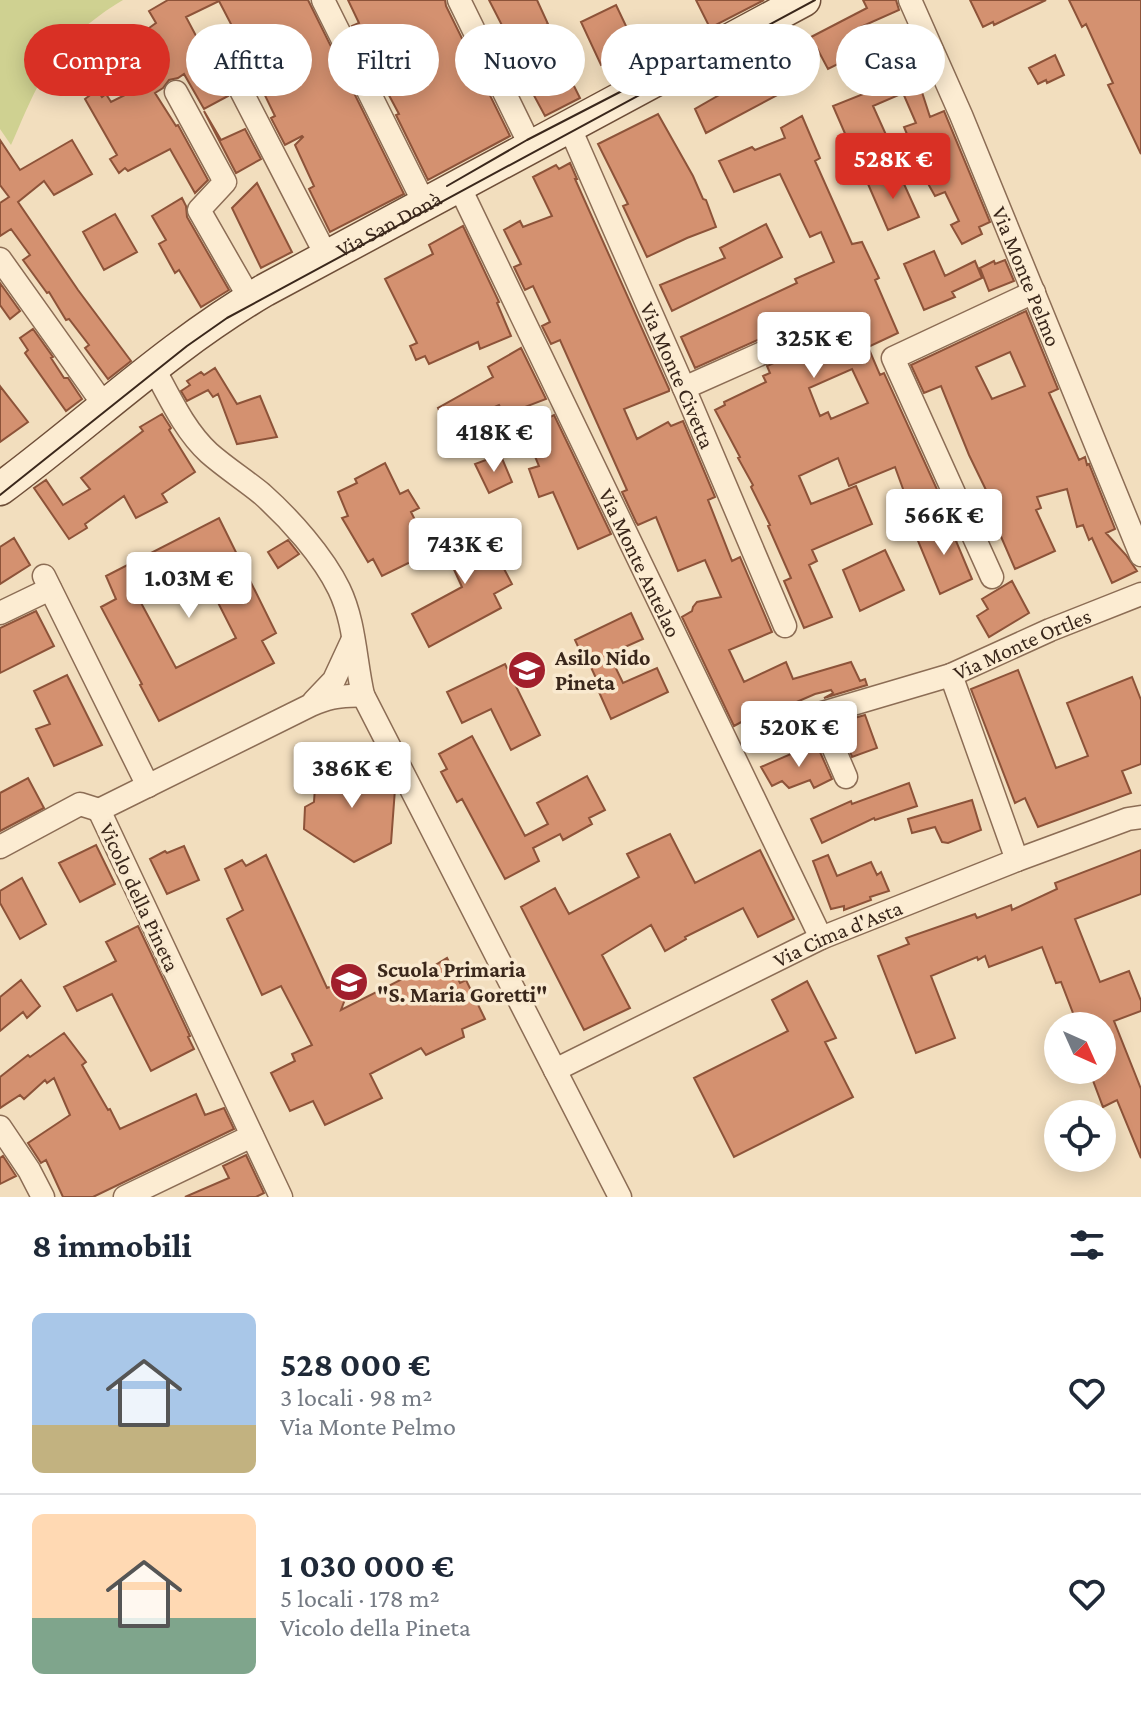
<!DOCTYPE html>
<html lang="it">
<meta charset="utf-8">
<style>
:root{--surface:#fff;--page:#f2f2f3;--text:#1f2937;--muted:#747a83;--line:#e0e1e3;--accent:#d93025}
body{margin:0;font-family:"Crimson Pro",serif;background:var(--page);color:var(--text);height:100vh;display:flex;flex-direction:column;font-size:30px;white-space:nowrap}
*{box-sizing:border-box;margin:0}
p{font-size:26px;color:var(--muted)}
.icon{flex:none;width:44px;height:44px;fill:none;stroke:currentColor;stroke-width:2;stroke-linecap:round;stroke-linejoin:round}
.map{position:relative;height:1197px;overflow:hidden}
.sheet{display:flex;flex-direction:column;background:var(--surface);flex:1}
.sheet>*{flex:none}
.guide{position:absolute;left:24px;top:24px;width:1094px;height:72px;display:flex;gap:16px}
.needle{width:52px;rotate:135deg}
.controls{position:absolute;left:1044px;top:1012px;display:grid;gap:16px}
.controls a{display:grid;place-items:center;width:72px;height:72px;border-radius:50%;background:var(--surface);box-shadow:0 4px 20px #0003;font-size:40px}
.price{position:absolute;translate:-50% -68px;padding:0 18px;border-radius:8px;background:#fff;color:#222;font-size:26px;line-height:52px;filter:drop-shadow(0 2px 4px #0008)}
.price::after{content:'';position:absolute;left:50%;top:48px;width:24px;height:18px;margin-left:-12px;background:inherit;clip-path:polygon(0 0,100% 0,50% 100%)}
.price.selected{background:var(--accent);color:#fff}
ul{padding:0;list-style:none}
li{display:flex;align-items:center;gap:24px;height:200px;padding:0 32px}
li+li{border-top:2px solid var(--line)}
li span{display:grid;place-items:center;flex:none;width:224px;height:160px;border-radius:12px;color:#555}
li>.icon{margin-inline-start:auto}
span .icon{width:96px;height:96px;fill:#fffc;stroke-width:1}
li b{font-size:34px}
h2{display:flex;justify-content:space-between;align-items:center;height:96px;padding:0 32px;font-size:34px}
.tag{padding:0 28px;border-radius:36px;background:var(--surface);box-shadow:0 4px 20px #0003;font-size:28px;line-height:72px}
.tag.selected{background:var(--accent);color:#fff}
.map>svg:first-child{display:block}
.green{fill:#cfd191}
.building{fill:#d49170;stroke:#8d5339;stroke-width:2;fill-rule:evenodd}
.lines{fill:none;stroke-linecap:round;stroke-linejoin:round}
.street-casing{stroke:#8c6d55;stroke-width:25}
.secondary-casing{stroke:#6e4e38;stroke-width:35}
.street{stroke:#fcecd2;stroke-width:22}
.secondary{stroke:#fcecd2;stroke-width:32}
.tram{stroke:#3a271b;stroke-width:2}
.labels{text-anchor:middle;stroke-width:7;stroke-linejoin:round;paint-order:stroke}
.street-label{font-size:22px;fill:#3a271b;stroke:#f9e9cf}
.poi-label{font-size:22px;font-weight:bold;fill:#3a271b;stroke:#f9e9cf;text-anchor:start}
</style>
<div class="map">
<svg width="1141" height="1197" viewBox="0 0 1141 1197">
<rect width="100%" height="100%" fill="#f2debe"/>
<path class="green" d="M0 0H123C92 18 61 45 43 77 30 99 21 123 11 145L0 129Z"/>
<path class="building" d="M168 0H308L404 194 330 232 309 189 314 186 295 145 303 137 302 136 285 145 271 118 275 116 243 50 244 49 219 1 186 17 228 96 204 109 184 74 178 78 169 80 163 88 155 93 176 126 178 125 208 180 195 193 170 149 128 171 125 168 119 173 110 159 117 155 85 99 97 90 102 97 106 94 111 102 145 85 143 81 146 80 124 46 156 23 149 11Z
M348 0H445L446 6 510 136 428 180 396 115 399 114 352 26 359 23Z
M489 0H537L548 24 510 41Z
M696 0H764L710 28Z
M863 0H896L899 10 856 29 866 50 828 69 811 37 867 8Z
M970 0H1046L994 25 993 22 983 27Z
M1069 0H1141V154L1108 85 1113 83 1086 24 1082 27Z
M616 5 636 47 601 65 581 22Z
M780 52 798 84 706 133 695 109 740 83 736 77Z
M1055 55 1064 75 1047 83 1046 80 1038 84 1029 68Z
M560 58 580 98 545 116 524 77Z
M922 62 931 82 920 86 930 117 944 111 990 222 979 227 982 234 962 244 951 225 959 221 945 192 935 196 918 166 920 165 904 127 916 123 903 93 873 106 887 137 853 152 833 106 891 83 887 73 902 66 904 69Z
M204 111 221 140 245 129 261 159 236 173Z
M658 114 693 176 703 199 706 200 716 227 687 238 647 257 623 206 628 204 598 144Z
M802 116 820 158 815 161 852 244 862 242 879 278 875 280 898 333 868 347 880 375 884 373 940 496 910 508 895 467 849 486 838 458 799 476 811 504 856 486 872 524 812 550 817 561 809 565 832 617 804 628 784 581 791 578 768 526 770 525 751 487 753 485 738 458 740 457 715 410 725 405 724 402 766 382 763 376 770 373 767 366 800 351 806 347 808 341 807 334 802 327 796 325 789 326 695 368 681 337 797 283 795 279 834 262 821 232 810 237 780 174 734 192 719 161 752 147 755 150 785 138 781 128ZM852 369 868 403 831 419 828 412 820 416 809 388Z
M0 140 20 170 72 140 92 174 54 195 44 181 18 202 78 290 131 361 108 379 85 348 89 345 69 319 66 320 49 292 47 293 23 260 30 255 11 229 0 236V203L9 197 0 185Z
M570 163 577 179H575L669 389V391L624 409 637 439 668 422 671 426 683 421 715 497 708 500 732 561 740 557 772 632 729 650 744 682 786 662 793 679 851 662 860 681 865 679 867 685 824 698 833 693 831 690 815 694 792 704 767 708 734 726 682 617 692 611 693 607 697 602 721 597 705 560 678 571 656 517 638 525 636 522 622 492 627 490 560 340 551 344 542 326 550 322 533 286 525 290 514 267 521 264 504 230 520 221 523 227 552 216 533 177 556 165 559 169Z
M899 173 919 217 888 230 868 184Z
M257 183 292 252 261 268 232 208Z
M182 198 186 206 187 217 229 290 201 307 179 270 175 273 159 244 166 240 152 216Z
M115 214 137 252 104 270 83 232Z
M766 224 782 257 672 311 660 285 725 258 720 248Z
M463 226 499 302 497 303 511 336 480 349 478 342 429 364 425 356 416 360 410 346 417 343 385 279 433 254 429 245Z
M934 251 945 276 975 261 982 278 952 292 955 297 924 310 904 264Z
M1005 260 1014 281 989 291 980 268 994 261 995 264Z
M0 283 20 311 10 319 0 305Z
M1026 311 1058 389 1049 393 1079 460 1085 457 1087 465 1089 464 1115 529 1106 533 1126 555 1137 571 1112 583 1092 538 1089 540 1083 525 1077 527 1067 489 1037 497 1041 508 1036 510 1055 551 1015 569 996 525 985 528 972 498 987 492 969 455 941 386 924 393 911 365ZM1010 352 1025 386 992 399 976 367Z
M33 329 53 357 51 358 64 378H68L82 399 66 411 25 353 28 350 20 338Z
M521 348 546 399 504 415 499 405 462 421 466 430 450 436 438 408 493 377 488 367Z
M215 368 237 404 260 396 277 437 237 444 218 394 213 397 208 390 187 401 181 391 190 385 187 381 201 372 204 375Z
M0 386 28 422 0 442Z
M162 414 171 428 169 430 195 472 162 494 167 502 136 518 124 496 85 524 87 528 69 539 34 488 46 480 63 505 90 489 81 478 143 431 140 427Z
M554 415 611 534 578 549 553 492 539 497 529 469 539 466 524 430Z
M501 456 512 482 489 493 475 464 491 458 492 461Z
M385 463 400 494 408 490 419 508 411 512 431 552 382 576 373 559 368 562 342 518 348 516 338 492 357 483 355 479Z
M219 518 276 633 262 641 274 663 159 721 140 685 142 684 101 607 116 599 106 576ZM202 571 236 638 176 668 140 601Z
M478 520 512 584 494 594 501 608 429 647 412 614 462 587 440 539Z
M951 520 960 539 956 541 972 579 940 594 916 536Z
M14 538 30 565 0 584V547Z
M288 540 299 554 278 568 268 552Z
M885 550 904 590 860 611 843 570Z
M1012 581 1029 613 989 637 977 616 988 609 982 599Z
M36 611 54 646 0 673V628Z
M631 613 643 639 609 654 623 683 657 668 668 692 611 719 599 692 602 691 589 663 586 664 575 640Z
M505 664 540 735 511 750 491 709 462 723 447 692Z
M1018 670 1056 768 1088 756 1067 703 1132 677 1141 700V764L1122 771 1131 793 1038 827 1025 798 1015 803 971 689Z
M67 675 102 745 54 766 36 729 50 724 34 691Z
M865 715 877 748 852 757 840 722Z
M472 736 525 836 548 824 537 803 587 776 605 810 589 818 592 824 563 840 560 834 533 848 539 861 505 879 462 799 457 802 441 772 447 769 439 754Z
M816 743 832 779 814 788 810 780 789 788 782 781 772 786 761 767Z
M342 759 367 775 376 769 390 778 395 789 391 843 354 862 304 829 305 807 314 802 316 772Z
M28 778 44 808 0 831V793Z
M909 783 917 806 875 820 874 818 822 843 811 819 851 801 852 804Z
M972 800 981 830 948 843 942 842 935 827 912 833 908 819Z
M670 834 695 883 760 850 794 919 758 937 743 908 685 937 686 939 665 951 651 925 602 955 630 1008 584 1030 521 907 555 888 569 914 639 877 627 854Z
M96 845 115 884 80 902 59 863Z
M184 846 199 880 167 894 150 859 165 851 167 853Z
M1141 850V894L1075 919 1100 982 1129 971 1141 1001V1011L1114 1021 1141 1089V1158L1117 1100 1103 1107 1089 1070H1102V1026H1078L1061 982 1056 983 1042 947 989 967 985 956 978 960 977 957 931 976 955 1038 916 1053 878 956 909 944 906 938 975 914 977 918 1011 905 1012 910 1057 889 1055 883Z
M266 855 327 988 353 978 341 1010 412 974 414 978 447 958 460 983 466 980 485 1019 462 1029 464 1037 426 1055 421 1048 370 1074 382 1098 325 1125 313 1101 290 1111 271 1073 295 1061 292 1054 312 1045 281 986 262 995 227 919 243 910 225 869 242 860 246 866Z
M828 855 837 876 871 862 877 875 881 872 889 891 870 897 871 900 844 910V906L831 909 813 861Z
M22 878 46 924 20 939 0 903V891Z
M138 926 190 1036 188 1037 194 1049 151 1071 112 994 77 1011 64 987 116 961 106 942Z
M21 980 40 1006 27 1018 23 1012 0 1031V997Z
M807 981 836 1038 825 1042 853 1097 734 1157 694 1078 788 1031 772 1000Z
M64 1033 86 1062 82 1065 108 1110 110 1109 120 1129 196 1094 205 1115 224 1108 234 1129 93 1197H63L46 1160 41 1163 28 1143 70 1115 54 1078 47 1083 45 1080 24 1099 20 1095 0 1108V1077L28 1055 30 1057Z
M246 1155 264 1193 256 1197H185L229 1178 223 1166Z
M3 1156 16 1176 0 1184V1158Z"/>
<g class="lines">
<g class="street-casing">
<g id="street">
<path d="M323 0 425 205"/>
<path d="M459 0 531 147"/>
<path id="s1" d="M910 0 961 115 1141 555"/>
<path d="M217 44 327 257"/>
<path d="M176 92 225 182 199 210 250 299"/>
<path id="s2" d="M569 126 684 388 785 626"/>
<path id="s3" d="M459 186 821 938"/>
<path d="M0 259 104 405"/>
<path d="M153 367C169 396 184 430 209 453 226 468 245 480 262 494 290 519 323 556 339 589 355 622 355 660 363 695L620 1197"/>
<path d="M684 388 794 339"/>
<path d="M44 576 148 786"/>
<path d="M992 577 893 358 1034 292"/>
<path d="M0 613 50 589"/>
<path d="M314 701 334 680 353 639"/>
<path d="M819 714 846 777"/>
<path d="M770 722 819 714 951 675"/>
<path d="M0 847 80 804 99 810"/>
<path id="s4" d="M1017 860 951 675 1050 630 1141 594"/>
<path id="s5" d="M555 1070 821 938 1017 860 1128 819 1141 817"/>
<path d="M0 1127 29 1170 43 1197"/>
<path d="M125 1197 252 1136"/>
<path d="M281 1197 99 810 311 705C334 695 340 697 363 695"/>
</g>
</g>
<g class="secondary-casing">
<g id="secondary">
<path id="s6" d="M0 489C89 423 169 346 265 290L804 0"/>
</g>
</g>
<use href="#street" class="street"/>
<use href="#secondary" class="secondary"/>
<path class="tram" d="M447 186 527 140 651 76
M0 495 187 346 227 318 815 0"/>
</g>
<defs>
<g id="school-disc" transform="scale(2)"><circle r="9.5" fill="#a11f2c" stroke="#f9e9cf"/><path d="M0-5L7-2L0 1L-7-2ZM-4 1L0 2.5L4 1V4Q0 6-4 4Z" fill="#fff"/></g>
</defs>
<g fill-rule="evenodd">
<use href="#school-disc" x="527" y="670"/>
<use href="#school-disc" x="349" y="982"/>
</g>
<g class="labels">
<g class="street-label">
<text dy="8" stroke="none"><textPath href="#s6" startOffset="472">Via San Donà</textPath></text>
<text dy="8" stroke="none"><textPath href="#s1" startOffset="300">Via Monte Pelmo</textPath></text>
<text dy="8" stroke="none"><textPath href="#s2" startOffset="272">Via Monte Civetta</textPath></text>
<text dy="8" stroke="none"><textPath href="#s3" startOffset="418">Via Monte Antelao</textPath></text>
<text dy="8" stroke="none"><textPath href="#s4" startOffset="274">Via Monte Ortles</textPath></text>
<text transform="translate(140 897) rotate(65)" y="8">Vicolo della Pineta</text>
<text dy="8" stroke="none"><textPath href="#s5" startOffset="314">Via Cima d'Asta</textPath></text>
</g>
<g class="poi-label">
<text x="555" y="665">Asilo Nido<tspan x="555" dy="25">Pineta</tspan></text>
<text x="377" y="977">Scuola Primaria<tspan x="377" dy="25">"S. Maria Goretti"</tspan></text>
</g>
</g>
</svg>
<div class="controls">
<a><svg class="needle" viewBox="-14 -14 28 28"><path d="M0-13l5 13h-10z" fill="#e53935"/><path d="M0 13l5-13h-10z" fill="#747a83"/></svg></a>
<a><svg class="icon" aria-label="locate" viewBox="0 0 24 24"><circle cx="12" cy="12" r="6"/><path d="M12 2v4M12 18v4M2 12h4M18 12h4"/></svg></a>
</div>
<b class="price selected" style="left:893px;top:201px">528K €</b>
<b class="price" style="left:814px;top:380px">325K €</b>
<b class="price" style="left:494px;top:474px">418K €</b>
<b class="price" style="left:944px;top:557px">566K €</b>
<b class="price" style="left:465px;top:586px">743K €</b>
<b class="price" style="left:189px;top:620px">1.03M €</b>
<b class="price" style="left:799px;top:769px">520K €</b>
<b class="price" style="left:352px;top:810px">386K €</b>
<div class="guide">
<a class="tag selected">Compra</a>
<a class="tag">Affitta</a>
<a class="tag">Filtri</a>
<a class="tag">Nuovo</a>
<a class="tag">Appartamento</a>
<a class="tag">Casa</a>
</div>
</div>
<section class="sheet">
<h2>8 immobili<svg class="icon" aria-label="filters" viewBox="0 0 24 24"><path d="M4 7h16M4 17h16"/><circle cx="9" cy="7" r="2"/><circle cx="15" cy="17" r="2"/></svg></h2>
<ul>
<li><span style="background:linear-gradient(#a9c7e8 70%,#c2b280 0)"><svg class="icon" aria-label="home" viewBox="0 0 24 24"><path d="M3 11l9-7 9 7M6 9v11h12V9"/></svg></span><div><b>528 000 €</b><p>3 locali · 98 m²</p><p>Via Monte Pelmo</p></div><svg class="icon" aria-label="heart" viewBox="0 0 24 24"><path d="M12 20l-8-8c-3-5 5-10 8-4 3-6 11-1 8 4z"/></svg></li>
<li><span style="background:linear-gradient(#ffd9b3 65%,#7fa58c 0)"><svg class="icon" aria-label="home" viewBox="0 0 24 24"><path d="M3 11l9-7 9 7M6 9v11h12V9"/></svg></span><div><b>1 030 000 €</b><p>5 locali · 178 m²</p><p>Vicolo della Pineta</p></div><svg class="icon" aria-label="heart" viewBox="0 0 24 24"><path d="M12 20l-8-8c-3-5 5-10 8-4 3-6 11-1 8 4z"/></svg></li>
</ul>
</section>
